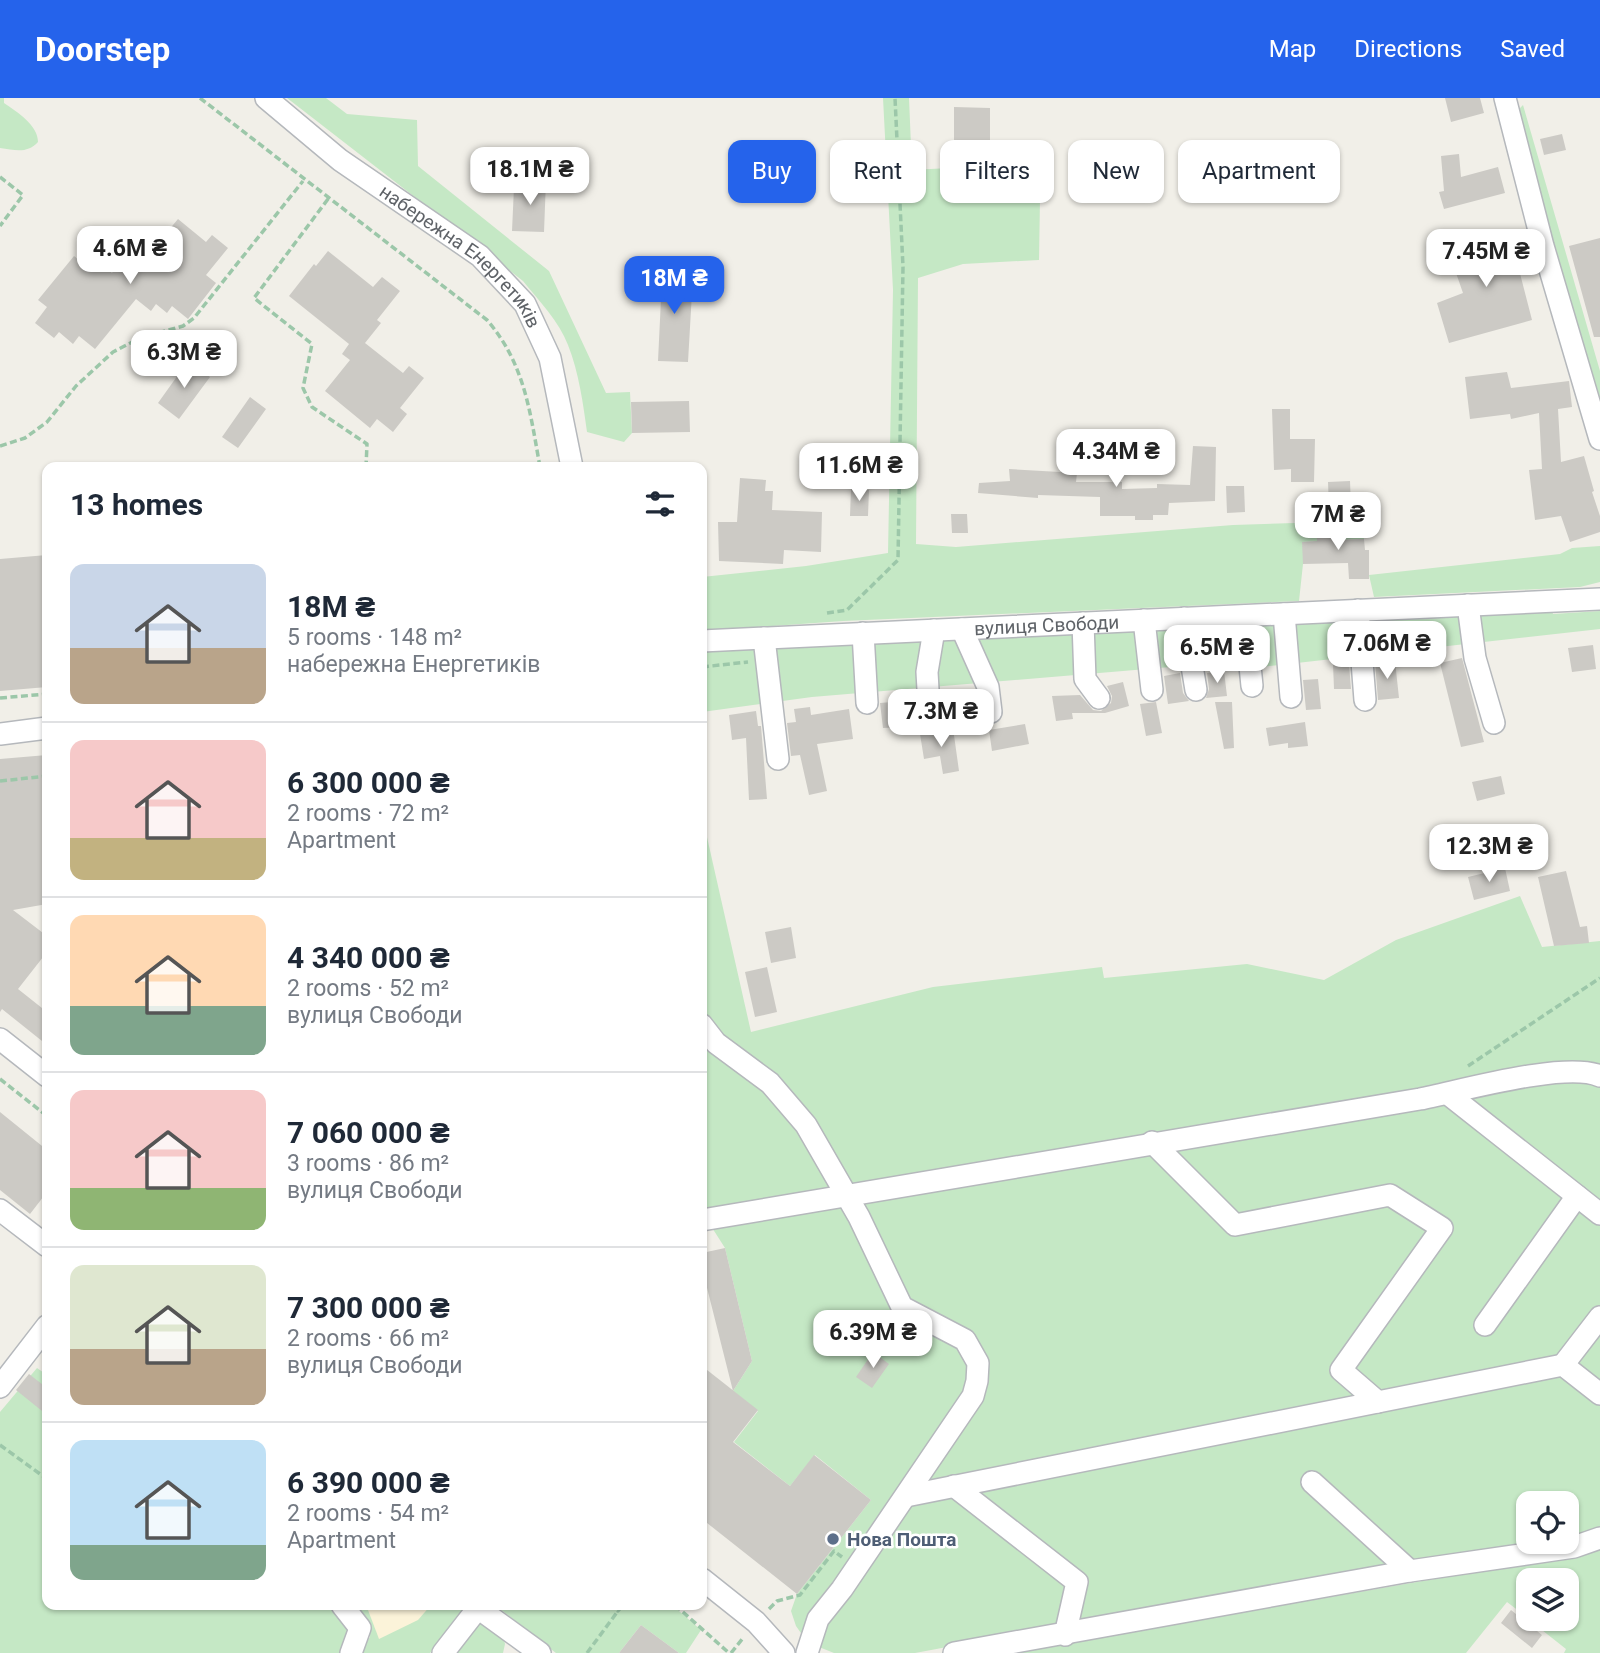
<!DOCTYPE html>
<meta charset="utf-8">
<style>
:root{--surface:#fff;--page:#f6f6f7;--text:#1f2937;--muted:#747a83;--line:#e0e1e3;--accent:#2563eb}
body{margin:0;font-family:Roboto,sans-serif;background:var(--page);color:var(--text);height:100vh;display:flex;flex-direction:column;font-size:26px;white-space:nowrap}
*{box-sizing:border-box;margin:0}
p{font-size:23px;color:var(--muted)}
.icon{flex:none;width:38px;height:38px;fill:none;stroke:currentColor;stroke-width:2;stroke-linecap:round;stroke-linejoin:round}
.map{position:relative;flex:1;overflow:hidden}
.drawer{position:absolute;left:42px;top:364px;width:665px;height:1148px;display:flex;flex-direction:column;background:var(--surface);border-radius:14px;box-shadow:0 2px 5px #0004}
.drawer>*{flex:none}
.top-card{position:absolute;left:728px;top:42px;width:665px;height:63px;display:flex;gap:14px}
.fabs{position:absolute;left:1516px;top:1393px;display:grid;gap:14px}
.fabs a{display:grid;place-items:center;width:63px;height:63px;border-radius:14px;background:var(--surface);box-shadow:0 2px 5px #0004;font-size:35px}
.price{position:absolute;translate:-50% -60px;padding:0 16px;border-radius:14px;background:#fff;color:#222;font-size:23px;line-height:46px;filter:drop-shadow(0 2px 4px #0008)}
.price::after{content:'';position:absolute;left:50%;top:42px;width:21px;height:16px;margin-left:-10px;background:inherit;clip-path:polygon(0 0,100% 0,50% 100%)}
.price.current{background:var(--accent);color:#fff}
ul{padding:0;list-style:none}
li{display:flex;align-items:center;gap:21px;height:175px;padding:0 28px}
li+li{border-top:2px solid var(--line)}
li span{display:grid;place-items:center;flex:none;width:196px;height:140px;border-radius:14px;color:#555}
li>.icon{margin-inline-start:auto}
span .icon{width:84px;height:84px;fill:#fffc;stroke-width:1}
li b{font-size:30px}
h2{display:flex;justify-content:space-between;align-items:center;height:84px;padding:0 28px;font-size:30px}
.tag{padding:0 24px;border-radius:14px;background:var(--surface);box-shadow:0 2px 5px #0004;font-size:24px;line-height:63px}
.tag.current{background:var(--accent);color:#fff}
header{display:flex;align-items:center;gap:42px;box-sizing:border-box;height:98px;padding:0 35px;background:var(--accent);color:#fff}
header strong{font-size:33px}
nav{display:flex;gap:38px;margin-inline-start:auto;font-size:24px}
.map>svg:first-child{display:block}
.green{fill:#c5e8c5}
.sand{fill:#fbf3d9}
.building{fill:#cccac5}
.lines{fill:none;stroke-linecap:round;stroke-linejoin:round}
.minor-casing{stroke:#b5b8bc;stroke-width:24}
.path{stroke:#9cc7a9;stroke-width:3.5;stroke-dasharray:7 3.5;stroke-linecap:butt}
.minor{stroke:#fff;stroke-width:21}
.service-dot{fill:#5c6f8a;stroke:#fff;stroke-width:2.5}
.labels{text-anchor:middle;stroke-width:5;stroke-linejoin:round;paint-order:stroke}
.street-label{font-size:19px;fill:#5f6368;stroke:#fff}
.service-label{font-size:19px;font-weight:bold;fill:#4e5e75;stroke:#fff;text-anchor:start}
</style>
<header>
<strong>Doorstep</strong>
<nav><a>Map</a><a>Directions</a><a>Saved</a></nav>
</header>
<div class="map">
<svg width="1600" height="1555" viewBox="0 0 1600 1555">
<rect width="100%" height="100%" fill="#f1efe8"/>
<path class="green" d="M0 0H4V5C17 14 38 27 38 44 27 56 15 52 0 50Z
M287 0H326L347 16 417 22 418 68 549 173 606 295 630 294 632 335 624 344 587 334C583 305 579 275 568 247 559 223 539 203 523 183Z
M883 0H909L912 72 1005 67 1007 104 1040 101 1039 162 963 166 918 180 916 446 956 449 1233 427 1361 423 1364 441 1341 442 1339 429 1317 431V443L1303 444V466L1299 503 843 523 702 533V479L806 468 888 455 893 192Z
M1523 7 1600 273V310L1514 16Z
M1600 448V484L1580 489 1374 499 1369 477 1560 456 1572 450Z
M1551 511 1553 516 1600 513V531L1252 570 1230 564 812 599 702 614V551Z
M702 717 751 934 933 889 1102 869 1104 880 1247 866 1324 882 1396 842 1520 798 1542 849 1600 843V1431L1566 1438V1405H1528V1444H1537L1119 1517 915 1555H834L819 1549 803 1538 796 1528 791 1513 797 1496 871 1402 815 1357 790 1388 734 1344 758 1313 733 1293 752 1263 725 1150 702 1114Z
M37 1270 47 1277V1507H285L289 1510 295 1507H328L353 1537 343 1555H0V1314Z
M1600 1452V1555H1564L1566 1551 1528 1521H1566V1482H1528V1520L1507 1504 1466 1555H1009Z
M352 1507H469L501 1530 505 1546 503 1555H446L437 1547 430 1555H359L370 1539 367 1523Z
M495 1507H672L701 1532 686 1555H679L641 1527 619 1555H556Z"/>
<path class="sand" d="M372 1507H431L418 1522 379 1541 368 1512Z"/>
<path class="building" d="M1445 0H1480L1484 15 1451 24Z
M954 9 990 10V60L954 59Z
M1562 36 1566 52 1544 57 1540 41Z
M1459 56 1461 79 1498 69 1505 95 1444 111 1439 94 1444 93 1441 58Z
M527 81 546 82 544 134 512 133 514 89H527Z
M178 121 206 144 212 137 228 150 206 177 216 185 188 221 172 208 167 215 156 206 151 213 136 201 95 251 79 238 73 246 59 234 54 240 35 225 47 209 38 202 74 158 78 161 85 153 112 175 116 169 126 177 144 154 148 157Z
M1521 133 1526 153 1515 156 1532 222 1449 245 1437 205 1463 195 1448 152Z
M1600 140V239H1594L1569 148Z
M328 153 373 189 382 179 400 193 377 222 381 225 365 245 403 275 409 268 424 280 400 310 407 316 393 334 377 321 370 330 325 293 350 262 342 256 349 246 289 198 314 166 316 168Z
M653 176 693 177 688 264 658 263 661 201H653Z
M188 263 210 279 179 321 158 305Z
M1507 274 1511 290 1569 283 1572 309 1558 311 1561 364 1584 358 1594 393 1592 394 1600 418V434L1570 444 1561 418 1535 422 1529 372 1542 371 1539 315 1511 321 1510 316 1470 321 1465 279Z
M250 299 266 311 238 350 222 339Z
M689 303 690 334 632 335 631 304Z
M1272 311H1290V341H1315L1314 384H1291V371L1274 372Z
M1193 348 1216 349 1215 403 1169 405 1168 417H1153V422H1135V418H1100V399L1038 397V400L978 395 979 385 1010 383 1009 371 1077 375 1076 384H1122V391L1157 390V386L1190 387Z
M740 380 766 382 765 393H773L772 412 822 414 821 454 784 452 783 466 719 463 718 424H737Z
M1350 383 1351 409 1329 410 1328 384Z
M1226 388H1244L1245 414 1227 415Z
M851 391 869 392 868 418H850Z
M951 416H967L968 435H952Z
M1340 429 1341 442 1364 441 1365 452H1369V481H1349L1348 465 1303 466 1302 444 1317 443 1316 431Z
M47 457V589L0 593V461Z
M1593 547 1596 571 1572 574 1568 550Z
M1462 560 1484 644 1461 649 1440 565Z
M1395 563 1399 600 1378 602 1375 565Z
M1333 566H1349L1351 591H1334Z
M1224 573 1227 598 1206 600 1209 591 1207 575Z
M1180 575 1183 595 1189 603 1168 606 1164 578Z
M1318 581 1321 611 1306 612 1303 582Z
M1123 584 1129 608 1105 615H1072L1073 621 1056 623 1052 598 1080 597 1093 612 1101 613 1111 605 1112 598 1107 588Z
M970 596 975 632 955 634 951 598Z
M903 603 905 629 883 630 880 605Z
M1156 604 1162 635 1146 638 1140 606Z
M1215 604H1232L1234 650 1224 651Z
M810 609 811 617 849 611 853 641 817 646 827 693 809 697 800 657 791 658 787 625 796 624 794 611Z
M756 613 758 628H761L767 701 749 702 746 640 732 642 729 617Z
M1305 624 1308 648 1288 650V645L1269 648 1266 630Z
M1025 626 1029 646 992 653 989 632Z
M953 630 959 673 943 676 940 658 924 661 920 636Z
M47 657V806L13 812 47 838V854L18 891 47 914V947L2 911 0 914V661Z
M1501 678 1505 696 1477 703 1472 684Z
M1505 770 1510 793 1474 802 1468 779Z
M1566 773 1580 829 1587 828 1589 845 1554 848 1538 779Z
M791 829 796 860 771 865 765 834Z
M767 869 777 914 755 919 745 874Z
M0 1014 47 1052V1094L30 1116 0 1092Z
M725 1150 752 1263 733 1293 702 1170V1155Z
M873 1254 889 1266 872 1290 856 1279Z
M702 1268 758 1312 733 1344 790 1388 814 1357 871 1402 797 1496 702 1421Z
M29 1276 47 1290V1317L16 1292Z
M1511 1512 1542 1537 1532 1550 1501 1525Z
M641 1527 679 1555H619Z"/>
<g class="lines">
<g class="minor-casing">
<g id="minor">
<path id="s1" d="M266 0 340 62 480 158 525 206 550 260 572 369"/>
<path d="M1505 0 1543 148 1600 341"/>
<path d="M1468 507 1475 560 1494 625"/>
<path d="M1358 512 1365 602"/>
<path d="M1284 516 1291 599"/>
<path d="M1245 518 1252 588"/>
<path d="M1184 520 1196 592"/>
<path d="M1144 522 1152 592"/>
<path d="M1083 525 1085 581 1099 600"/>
<path d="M962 531 988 589 991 614"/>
<path d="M863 535 867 605"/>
<path d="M764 540 778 661"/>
<path id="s2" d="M702 543 1600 501"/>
<path d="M929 609 927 574 934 532"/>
<path d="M0 636 47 630"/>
<path d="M702 927 716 945 770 985 806 1027 859 1119 902 1209 965 1242 978 1265 977 1283 973 1298 842 1491 818 1521 807 1555"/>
<path d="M0 941 47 978"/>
<path d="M1448 996 1600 1116"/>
<path d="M1152 1044 1235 1127 1390 1097 1442 1130 1341 1272 1378 1304"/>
<path d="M0 1112 47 1148"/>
<path d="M702 1122 1420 1001C1461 993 1565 963 1600 978"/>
<path d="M1485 1227 1577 1098"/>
<path d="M1563 1267 1600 1219"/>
<path d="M0 1289 47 1228"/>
<path d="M1312 1384 1410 1473"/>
<path d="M954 1388 1077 1484 1065 1537"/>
<path d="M906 1398 1563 1267 1600 1296"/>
<path d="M702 1481 756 1524 784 1555"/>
<path d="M342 1507 360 1530 351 1555"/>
<path d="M443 1555 478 1510 540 1555"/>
<path d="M954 1555 1410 1473 1574 1449 1600 1440"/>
</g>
</g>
<path class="path" d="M200 0 487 222C525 266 530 314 540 369
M0 79 23 97 0 128
M328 101 254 200 312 246 303 290 312 309 367 346 366 369
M0 348 25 340 47 324 76 288 113 254 140 240 183 228 194 220 303 83
M827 515 847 512 898 462 903 169 895 0
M702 569 748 564
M0 600 47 596
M0 683 47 678
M1468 968 1600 880
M0 981 47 1018
M0 1347 47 1381
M608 1507 618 1513 623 1507
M675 1507 729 1555
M769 1511 777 1503 800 1497 834 1453 842 1459
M587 1555 618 1513
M731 1555 743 1540"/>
<use href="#minor" class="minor"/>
</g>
<circle class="service-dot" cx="833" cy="1441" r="7"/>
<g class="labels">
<g class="street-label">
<text dy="7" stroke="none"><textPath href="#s1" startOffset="252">набережна Енергетиків</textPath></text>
<text dy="7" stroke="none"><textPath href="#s2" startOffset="345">вулиця Свободи</textPath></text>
</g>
<g class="service-label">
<text x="847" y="1448">Нова Пошта</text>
</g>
</g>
</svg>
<div class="fabs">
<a><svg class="icon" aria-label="locate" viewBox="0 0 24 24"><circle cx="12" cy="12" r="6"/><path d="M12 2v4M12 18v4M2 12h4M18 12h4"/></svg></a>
<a><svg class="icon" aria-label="layers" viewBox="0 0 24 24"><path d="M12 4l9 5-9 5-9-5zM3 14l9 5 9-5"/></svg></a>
</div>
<b class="price" style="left:530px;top:109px">18.1M ₴</b>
<b class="price" style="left:130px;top:188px">4.6M ₴</b>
<b class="price" style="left:1486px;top:191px">7.45M ₴</b>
<b class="price current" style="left:674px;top:218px">18M ₴</b>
<b class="price" style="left:184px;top:292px">6.3M ₴</b>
<b class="price" style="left:1116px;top:391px">4.34M ₴</b>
<b class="price" style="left:859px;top:405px">11.6M ₴</b>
<b class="price" style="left:1338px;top:454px">7M ₴</b>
<b class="price" style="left:1387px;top:583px">7.06M ₴</b>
<b class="price" style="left:1217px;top:587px">6.5M ₴</b>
<b class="price" style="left:941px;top:651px">7.3M ₴</b>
<b class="price" style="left:1489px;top:786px">12.3M ₴</b>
<b class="price" style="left:873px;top:1272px">6.39M ₴</b>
<div class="top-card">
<a class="tag current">Buy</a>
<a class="tag">Rent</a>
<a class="tag">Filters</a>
<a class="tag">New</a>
<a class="tag">Apartment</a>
</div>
<section class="drawer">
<h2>13 homes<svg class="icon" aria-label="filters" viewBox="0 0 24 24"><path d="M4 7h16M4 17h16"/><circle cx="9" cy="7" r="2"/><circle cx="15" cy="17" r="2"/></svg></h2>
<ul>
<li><span style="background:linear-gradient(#c9d6e8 60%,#b9a48a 0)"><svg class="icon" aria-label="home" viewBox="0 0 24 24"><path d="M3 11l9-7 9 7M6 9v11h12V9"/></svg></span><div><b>18M ₴</b><p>5 rooms · 148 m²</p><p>набережна Енергетиків</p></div></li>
<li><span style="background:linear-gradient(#f6c9c9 70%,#c2b280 0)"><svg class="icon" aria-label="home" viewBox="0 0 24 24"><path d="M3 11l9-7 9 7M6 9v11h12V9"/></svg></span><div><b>6 300 000 ₴</b><p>2 rooms · 72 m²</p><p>Apartment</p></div></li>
<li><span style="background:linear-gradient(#ffd9b3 65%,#7fa58c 0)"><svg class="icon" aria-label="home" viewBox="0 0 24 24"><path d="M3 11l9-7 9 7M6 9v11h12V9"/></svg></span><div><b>4 340 000 ₴</b><p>2 rooms · 52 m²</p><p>вулиця Свободи</p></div></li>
<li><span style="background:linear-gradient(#f6c9c9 70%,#8fb573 0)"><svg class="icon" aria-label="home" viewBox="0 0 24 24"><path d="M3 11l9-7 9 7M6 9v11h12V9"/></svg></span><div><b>7 060 000 ₴</b><p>3 rooms · 86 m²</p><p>вулиця Свободи</p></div></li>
<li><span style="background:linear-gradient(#dfe7d0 60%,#b9a48a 0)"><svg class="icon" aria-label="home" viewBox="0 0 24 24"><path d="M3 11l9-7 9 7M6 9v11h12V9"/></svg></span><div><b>7 300 000 ₴</b><p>2 rooms · 66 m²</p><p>вулиця Свободи</p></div></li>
<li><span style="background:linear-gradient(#bfe0f5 75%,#7fa58c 0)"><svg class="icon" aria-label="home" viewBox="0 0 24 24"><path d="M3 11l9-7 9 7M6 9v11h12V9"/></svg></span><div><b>6 390 000 ₴</b><p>2 rooms · 54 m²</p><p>Apartment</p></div></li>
</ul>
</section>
</div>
